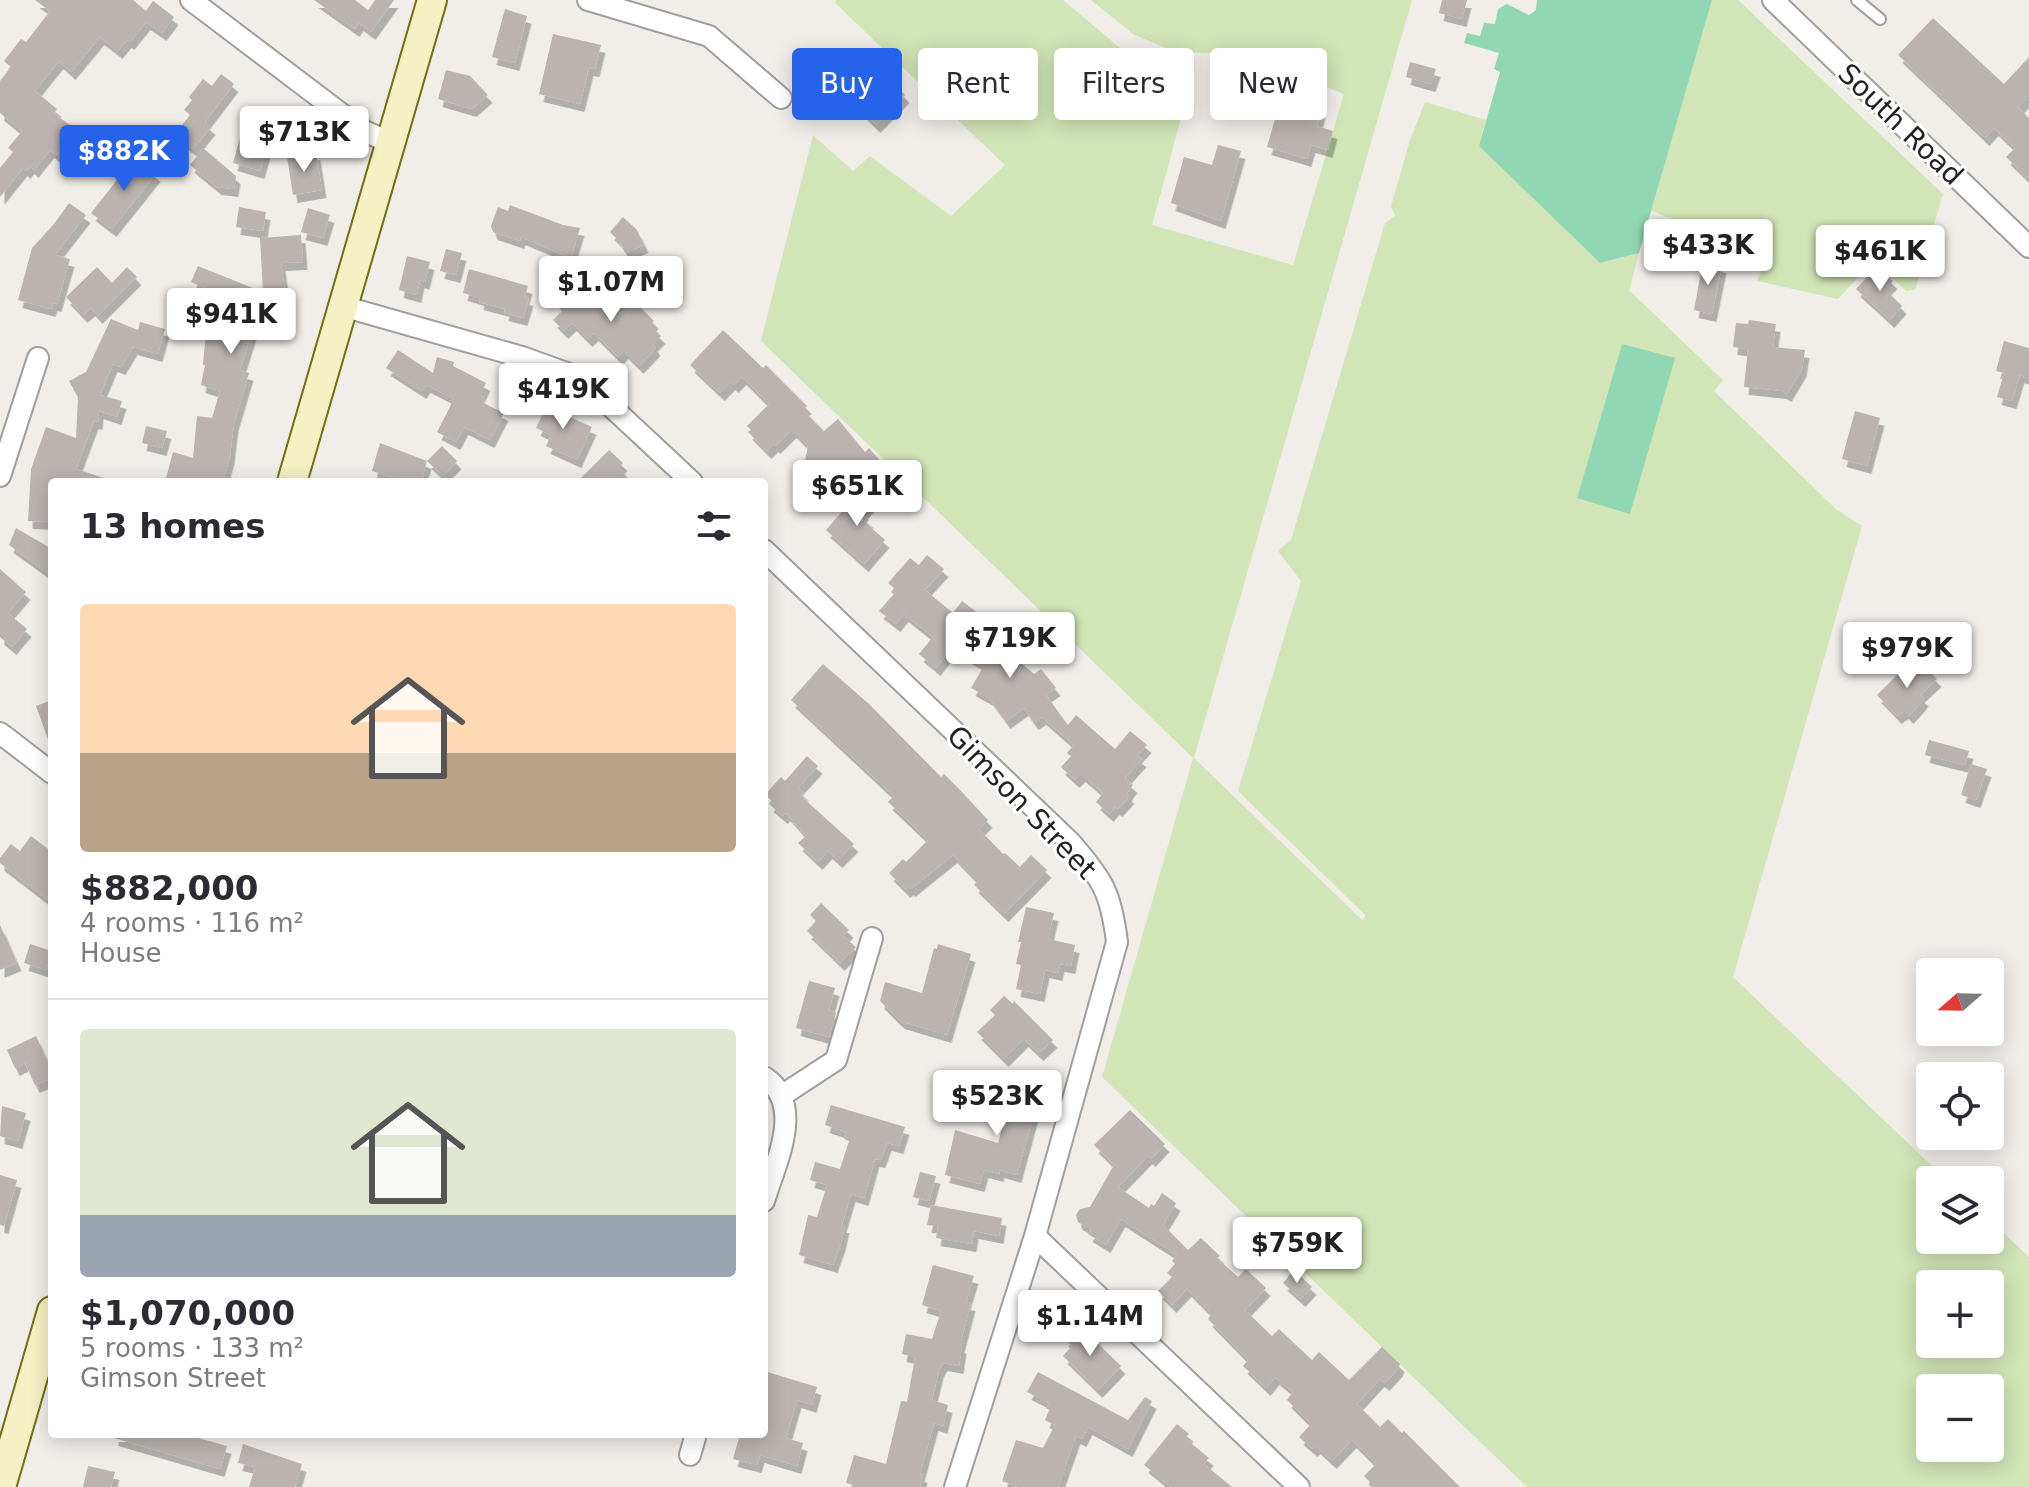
<!DOCTYPE html>
<meta charset="utf-8">
<style>
:root{--surface:#fff;--page:#f2f2f3;--text:#2b2b33;--muted:#7c7c81;--line:#e1e1e2;--accent:#2563eb}
body{margin:0;font-family:"DejaVu Sans",sans-serif;background:var(--page);color:var(--text);height:100vh;display:flex;flex-direction:column;font-size:30px;white-space:nowrap}
*{box-sizing:border-box;margin:0}
p{font-size:26px;color:var(--muted)}
.icon{flex:none;width:44px;height:44px;fill:none;stroke:currentColor;stroke-width:2;stroke-linecap:round;stroke-linejoin:round}
.map{position:relative;flex:1;overflow:hidden}
.details{position:absolute;left:48px;top:478px;width:720px;height:960px;display:flex;flex-direction:column;background:var(--surface);border-radius:8px;box-shadow:0 4px 20px #0003}
.details>*{flex:none}
.banner{position:absolute;left:792px;top:48px;width:760px;height:72px;display:flex;gap:16px}
.needle{width:52px;rotate:250deg}
.tools{position:absolute;left:1916px;top:958px;display:grid;gap:16px}
.tools a{display:grid;place-items:center;width:88px;height:88px;border-radius:8px;background:var(--surface);box-shadow:0 4px 20px #0003;font-size:40px}
.price{position:absolute;translate:-50% -68px;padding:0 18px;border-radius:8px;background:#fff;color:#222;font-size:26px;line-height:52px;filter:drop-shadow(0 2px 4px #0008)}
.price::after{content:'';position:absolute;left:50%;top:48px;width:24px;height:18px;margin-left:-12px;background:inherit;clip-path:polygon(0 0,100% 0,50% 100%)}
.price.current{background:var(--accent);color:#fff}
ul{padding:0;list-style:none}
li{display:grid;align-content:center;gap:16px;height:424px;padding:0 32px}
li+li{border-top:2px solid var(--line)}
li span{display:grid;place-items:center;height:248px;border-radius:8px;color:#555}
li>.icon{margin-inline-start:auto}
span .icon{width:144px;height:144px;fill:#fffc;stroke-width:1}
li b{font-size:34px}
h2{display:flex;justify-content:space-between;align-items:center;height:96px;padding:0 32px;font-size:34px}
.tag{padding:0 28px;border-radius:8px;background:var(--surface);box-shadow:0 4px 20px #0003;font-size:28px;line-height:72px}
.tag.current{background:var(--accent);color:#fff}
.map>svg:first-child{display:block}
.grass{fill:#d2e5b6;fill-rule:evenodd}
.pitch{fill:#91d7b4}
.building{fill:#bab3af;filter:url(#shadow)}
.lines{fill:none;stroke-linecap:round;stroke-linejoin:round}
.lane-casing{stroke:#9f9f9f;stroke-width:14}
.street-casing{stroke:#9f9f9f;stroke-width:24}
.secondary-casing{stroke:#707011;stroke-width:32}
.lane{stroke:#fff;stroke-width:10}
.street{stroke:#fff;stroke-width:20}
.secondary{stroke:#f4f1c5;stroke-width:28}
.labels{text-anchor:middle;stroke-width:6;stroke-linejoin:round;paint-order:stroke}
.street-label{font-size:28px;fill:#222;stroke:#fff}
</style>
<div class="map">
<svg width="2029" height="1487" viewBox="0 0 2029 1487">
<defs>
<filter id="shadow"><feDropShadow dx="4.5" dy="8" stdDeviation="0" flood-color="#0004"/></filter>
</defs>
<rect width="100%" height="100%" fill="#f1eeea"/>
<path class="grass" d="M836 0H1063L1120 48 1182 115 1152 225 1293 265 1344 94 1243 54 1175 52 1133 34 1091 0H1412L1194 758 1363 921 1365 915 1238 791 1301 581 1278 551 1291 540 1385 223 1395 216 1391 206 1410 140 1425 102 1486 120 1479 146 1600 263 1639 253 1629 290 1723 380 1714 391 1837 510 1862 526 1733 977 1947 1180H1930V1240H1990V1220L2029 1257V1487H1527L1102 1077 1193 758 761 341 813 135 853 171 870 156 951 216 1005 165 835 3ZM1622 344 1630 513 1577 498ZM1930 1284H1990V1344H1930ZM1930 1388H1990V1448H1930Z
M1712 0H1738L1943 194 1915 290 1906 291 1874 260 1838 299 1757 281 1768 256 1651 211Z"/>
<path class="pitch" d="M1537 0H1712L1639 253 1600 263 1479 146 1500 72 1494 69 1499 53 1464 43 1467 33 1480 36 1484 23 1495 24 1498 9 1507 4 1529 15 1536 10Z
M1622 344 1675 358 1630 514 1577 498Z"/>
<path class="building" d="M35 0H133L146 11 153 1 174 17 162 33 146 22 130 42 127 40 118 51 100 37 71 72 59 61 35 91 57 109 54 113 75 129 56 155 50 150 34 170 30 166 26 171 23 168 0 197V168L13 152 8 148 22 131 0 113V81L11 67 4 61 21 39 26 42 50 11Z
M314 0H355L368 10 375 0H394L371 32 359 23 355 29Z
M1442 0H1467L1462 19 1439 13Z
M505 9 527 16 515 63 492 57Z
M1933 18 2004 84 2029 57V96L2018 107 2029 118V179L2006 157 2015 148 1994 128 1985 138 1898 55Z
M553 34 601 45 595 69 589 68 580 104 539 94Z
M869 59 905 95 876 125 840 90Z
M1410 62 1436 69 1431 84 1406 77Z
M446 70 470 76 488 95 472 109 438 99Z
M221 74 234 84 205 122 211 127 193 149 174 135 190 115 184 110 192 100 189 97 203 79 212 86Z
M1281 98 1321 110 1317 126 1333 131 1328 150 1311 145 1307 159 1267 147Z
M258 114 275 119 260 171 233 163 243 127 254 130Z
M1218 145 1241 151 1221 221 1171 203 1184 157 1212 165Z
M203 148 236 176 234 189 217 187 190 165Z
M316 152 322 190 293 195 287 157Z
M135 157 156 174 112 229 91 213Z
M69 203 86 215 55 255 70 259 57 304 53 303 51 309 18 300 32 248 54 224Z
M510 205 563 225 580 228 571 258 521 237 520 241 493 232 491 226 498 207 508 211Z
M239 207 266 212 263 231 236 227Z
M308 208 330 215 323 238 301 232Z
M623 217 637 230 644 245 625 253 620 242 610 232Z
M301 235 303 262 281 263 286 301 290 302 260 307 240 370 249 373 234 423 230 456 223 482H165L173 452 193 458 197 416 212 418 220 391 201 385 205 365H203L206 331 203 330 215 292 191 282 198 266 263 292 260 238Z
M446 249 462 253 456 275 440 271Z
M407 256 430 262 425 282 420 280 417 295 399 290Z
M1703 261 1722 265 1712 314 1694 310Z
M1877 266 1893 281 1885 289 1902 306 1890 320 1856 289Z
M97 267 112 283 127 267 137 277 98 316 91 308 83 315 66 297Z
M469 269 528 286 525 297 529 298 523 318 504 313 505 309 479 302 480 298 463 293Z
M580 285 604 308 615 294 630 306 635 302 654 321 650 325 661 336 653 344 656 348 639 366 624 351 618 357 594 333 588 339 572 323 564 331 553 320 562 311 558 307Z
M111 319 138 330 140 322 165 329 158 354 133 347 121 367 113 364 100 395 122 401 117 417 99 411 98 422 94 421 76 469 107 479V482H52L51 522 28 521 31 469 46 427 76 438 78 397 69 381 86 372Z
M1749 320 1776 324 1773 347 1805 350 1802 369 1787 394 1782 391 1744 387 1748 349 1733 347 1736 323 1748 324Z
M723 330 763 368 766 365 807 406 803 410 824 431 838 419 865 452 869 448 891 473 875 487 821 476 820 480 802 476 808 446 792 430 776 446 774 444 767 451 748 432 751 430 747 426 769 404 742 377 734 385 731 382 720 393 690 365Z
M2004 341 2029 348V378L2020 375 2012 401 1997 397 2004 373 1996 371Z
M398 350 433 373 437 357 454 362 453 366 486 383 480 395 485 398 483 403 504 413 490 440 464 427 456 442 437 432 454 399 426 385 422 391 386 368Z
M550 399 566 407 563 414 592 427 577 460 546 446 551 435 536 428Z
M1855 411 1880 418 1867 466 1842 459Z
M146 426 167 431 162 448 142 443Z
M380 443 427 461 421 482H411L372 471Z
M442 446 457 461 443 476 427 461Z
M609 450 623 463 618 468 632 482H577Z
M864 486 876 497 861 514 869 520 866 523 885 540 864 564 826 530Z
M16 528 52 549V576L9 545Z
M927 555 944 569 925 590 953 613 962 601 978 613 974 618 1023 644 1015 658 1034 674 1041 669 1056 688 1046 695 1068 725 1076 715 1115 749 1130 731 1147 745 1137 756 1142 759 1125 778 1133 785 1127 793 1130 796 1118 809 1115 807 1109 814 1096 802 1103 793 1081 774 1075 780 1061 767 1071 756 1067 753 1074 745 1042 717 1034 722 1024 708 1006 721 989 698 971 688 982 669 977 666 979 663 952 647 936 668 919 654 933 637 904 614 896 624 879 611 894 594 891 592 894 588 888 583 910 558 919 565Z
M0 569 26 592 8 613 27 629 12 647 0 637Z
M1918 660 1937 679 1920 695 1924 698 1920 704 1909 716 1904 711 1897 716 1877 695 1900 672 1903 675Z
M823 664 869 704 941 777 944 774 960 790 988 820 979 829 1003 854 1005 853 1020 867 1031 855 1047 870 1004 914 974 885 978 881 953 855 911 889 909 887 906 890 889 873 903 859 906 862 928 840 888 802 894 796 791 700Z
M52 700V745H50L36 706Z
M1929 740 1969 751 1965 765 1925 755Z
M807 756 818 766 798 788 804 793 801 796 854 844 838 860 828 851 818 862 798 843 806 836 786 813 783 816 769 804 772 801 765 795 781 777 785 781Z
M1971 764 1987 769 1976 800 1961 795Z
M31 836 52 852V903L0 863V858L11 844 20 851Z
M821 903 849 930 843 936 856 947 840 963 807 931 816 921 810 915Z
M1026 907 1054 913 1048 939 1075 945 1071 966 1060 964 1058 973 1045 970 1040 994 1016 989 1021 965 1016 964 1021 942H1018Z
M0 925 17 963 0 970Z
M30 944 52 951 46 970 24 963Z
M938 944 971 954 947 1035 900 1021 880 1001 885 982 922 993 934 948 937 949Z
M809 981 835 988 829 1010 836 1013 829 1037 796 1028Z
M1004 996 1013 1004 1014 1001 1053 1040 1039 1053 1024 1039 1004 1059 977 1032 995 1015 990 1010Z
M36 1036 52 1072V1078L35 1085 25 1063 15 1068 7 1050Z
M1003 1077 1041 1087 1017 1175 1000 1170 999 1174 984 1170 980 1184 945 1175 955 1130 998 1143 1010 1100 998 1096Z
M941 1081 966 1089 960 1114 934 1107Z
M831 1105 905 1127 899 1146 887 1143 881 1160 875 1159 864 1198 851 1194 842 1225H845L841 1243 833 1265 799 1255 808 1215 817 1217 827 1185 810 1180 815 1162 840 1169 849 1141 844 1139 846 1132 825 1125Z
M2 1106 26 1113 18 1141 0 1136Z
M1130 1110 1165 1144 1151 1159 1148 1156 1118 1187 1149 1208 1151 1204 1154 1206 1162 1193 1176 1203 1163 1225 1188 1250 1201 1238 1220 1256 1217 1258 1238 1277 1246 1269 1266 1288 1245 1310 1272 1336 1279 1329 1312 1360 1319 1352 1349 1380 1382 1347 1400 1364 1398 1369 1385 1383 1380 1379 1357 1404 1380 1427 1388 1419 1402 1433 1404 1431 1460 1487H1375L1364 1476 1376 1464 1352 1440 1332 1461 1316 1446 1313 1449 1299 1437 1311 1424 1287 1400 1293 1392 1275 1377 1266 1388 1243 1366 1248 1360 1208 1319 1211 1315 1208 1310 1187 1289 1172 1305 1158 1291 1172 1277 1167 1273 1175 1264 1172 1261 1177 1255 1121 1219 1106 1245 1088 1234 1091 1229 1078 1222 1076 1215 1080 1209 1090 1207 1114 1165 1094 1145Z
M920 1172 936 1176 929 1201 913 1197Z
M0 1175 17 1180 4 1226 0 1225Z
M931 1205 1002 1218 999 1236 974 1231 972 1244 936 1238 938 1226 927 1225Z
M933 1265 974 1276 966 1302 971 1303 960 1345 962 1346 959 1366 943 1363 939 1370 932 1400 948 1405 943 1426 934 1423 920 1474 923 1475 920 1487H861L846 1483 854 1455 886 1464 901 1401 907 1402 915 1357 902 1354 906 1334 932 1339 941 1311 922 1305Z
M1294 1270 1312 1287 1301 1299 1283 1283Z
M1078 1324 1121 1366 1098 1390 1063 1356 1072 1346 1064 1339Z
M764 1371 817 1387 812 1405 797 1400 786 1438 803 1443 797 1466 760 1455 757 1465 733 1459 740 1434H764Z
M1038 1372 1128 1420 1145 1397 1152 1401 1128 1449 1088 1427 1082 1439 1076 1436 1058 1487H1018L1002 1481 1016 1440 1043 1448 1055 1425 1045 1420 1049 1410 1046 1408 1049 1403 1027 1392Z
M1177 1424 1189 1434 1185 1438 1209 1458 1204 1464 1232 1487H1171L1144 1465Z
M114 1434H184L227 1446 220 1469 114 1438Z
M243 1444 302 1464 295 1487H249L255 1467 238 1463Z
M88 1466 115 1472 111 1487H83Z"/>
<g class="lines">
<g class="lane-casing">
<path id="lane" d="M1857 0 1880 19"/>
</g>
<g class="street-casing">
<path id="street" d="M191 0 364 131 389 142
M588 0 709 36 781 98
M1773 0 2029 247
M342 306 522 357 569 374 603 399 692 482
M0 476 38 358
M764 550 1071 843C1103 880 1111 893 1117 942L1035 1236 955 1487
M0 733 52 773
M764 1077C806 1104 775 1164 764 1201
M781 1096 836 1060 872 938
M1035 1236 1299 1487
M690 1455 696 1434"/>
</g>
<g class="secondary-casing">
<path id="secondary" d="M292 482 432 0
M1 1487 52 1311"/>
</g>
<use href="#lane" class="lane"/>
<use href="#street" class="street"/>
<use href="#secondary" class="secondary"/>
</g>
<g class="labels">
<g class="street-label">
<text transform="translate(1901 124) rotate(44)" y="10">South Road</text>
<text transform="translate(1022 802) rotate(46)" y="10">Gimson Street</text>
</g>
</g>
</svg>
<div class="tools">
<a><svg class="needle" viewBox="-14 -14 28 28"><path d="M0-13l5 13h-10z" fill="#e53935"/><path d="M0 13l5-13h-10z" fill="#7c7c81"/></svg></a>
<a><svg class="icon" aria-label="locate" viewBox="0 0 24 24"><circle cx="12" cy="12" r="6"/><path d="M12 2v4M12 18v4M2 12h4M18 12h4"/></svg></a>
<a><svg class="icon" aria-label="layers" viewBox="0 0 24 24"><path d="M12 4l9 5-9 5-9-5zM3 14l9 5 9-5"/></svg></a>
<a>+</a>
<a>−</a>
</div>
<b class="price" style="left:304px;top:174px">$713K</b>
<b class="price current" style="left:124px;top:193px">$882K</b>
<b class="price" style="left:1708px;top:287px">$433K</b>
<b class="price" style="left:1880px;top:293px">$461K</b>
<b class="price" style="left:611px;top:324px">$1.07M</b>
<b class="price" style="left:231px;top:356px">$941K</b>
<b class="price" style="left:563px;top:431px">$419K</b>
<b class="price" style="left:857px;top:528px">$651K</b>
<b class="price" style="left:1010px;top:680px">$719K</b>
<b class="price" style="left:1907px;top:690px">$979K</b>
<b class="price" style="left:997px;top:1138px">$523K</b>
<b class="price" style="left:1297px;top:1285px">$759K</b>
<b class="price" style="left:1090px;top:1358px">$1.14M</b>
<div class="banner">
<a class="tag current">Buy</a>
<a class="tag">Rent</a>
<a class="tag">Filters</a>
<a class="tag">New</a>
</div>
<section class="details">
<h2>13 homes<svg class="icon" aria-label="filters" viewBox="0 0 24 24"><path d="M4 7h16M4 17h16"/><circle cx="9" cy="7" r="2"/><circle cx="15" cy="17" r="2"/></svg></h2>
<ul>
<li><span style="background:linear-gradient(#ffd9b3 60%,#b9a48a 0)"><svg class="icon" aria-label="home" viewBox="0 0 24 24"><path d="M3 11l9-7 9 7M6 9v11h12V9"/></svg></span><div><b>$882,000</b><p>4 rooms · 116 m²</p><p>House</p></div></li>
<li><span style="background:linear-gradient(#dfe7d0 75%,#9aa5b1 0)"><svg class="icon" aria-label="home" viewBox="0 0 24 24"><path d="M3 11l9-7 9 7M6 9v11h12V9"/></svg></span><div><b>$1,070,000</b><p>5 rooms · 133 m²</p><p>Gimson Street</p></div></li>
</ul>
</section>
</div>
